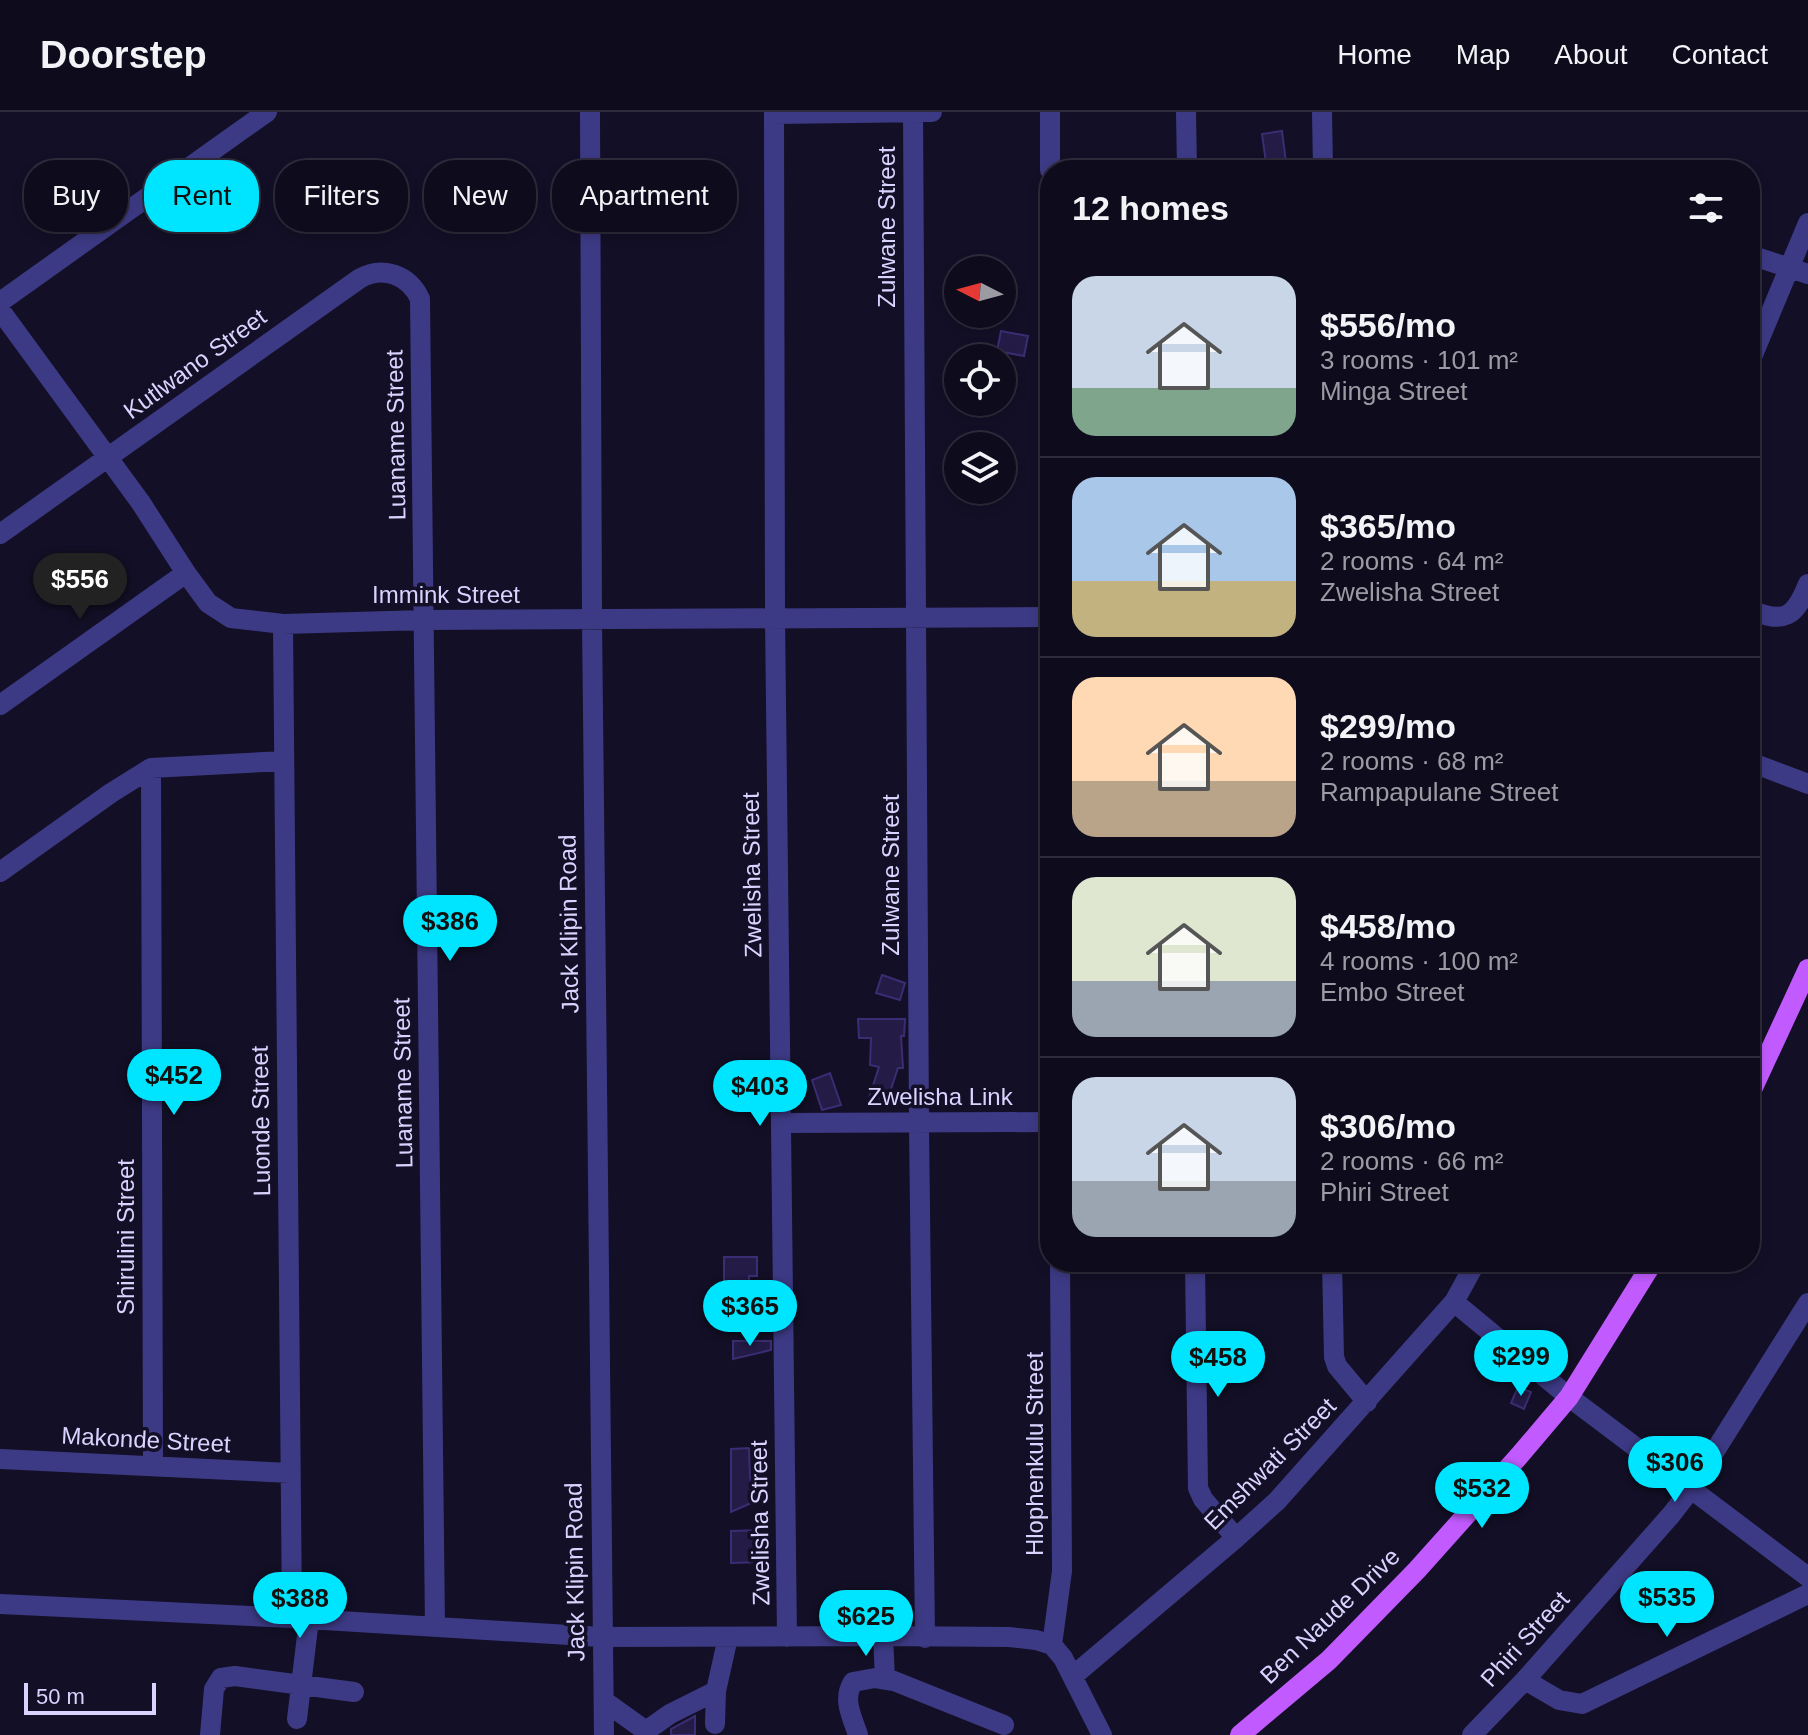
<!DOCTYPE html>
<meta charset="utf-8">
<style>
:root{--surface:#0e0b1c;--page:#171425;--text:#f1f3f6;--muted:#9b9ba3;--line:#2e2b3b;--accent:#00e5ff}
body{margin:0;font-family:Arial,sans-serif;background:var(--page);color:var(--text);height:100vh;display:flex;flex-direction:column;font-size:30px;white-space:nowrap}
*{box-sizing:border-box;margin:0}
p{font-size:26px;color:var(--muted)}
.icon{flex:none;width:44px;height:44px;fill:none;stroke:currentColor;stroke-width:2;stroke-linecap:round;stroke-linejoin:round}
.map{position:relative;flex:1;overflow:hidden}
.panel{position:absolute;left:1040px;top:48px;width:720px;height:1112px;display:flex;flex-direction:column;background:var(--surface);border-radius:32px;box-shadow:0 4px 12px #0003,0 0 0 2px var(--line)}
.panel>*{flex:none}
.hud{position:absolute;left:24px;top:48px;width:760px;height:72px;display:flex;gap:16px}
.needle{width:52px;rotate:276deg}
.buttons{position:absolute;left:944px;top:144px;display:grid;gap:16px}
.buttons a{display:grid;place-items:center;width:72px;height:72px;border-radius:50%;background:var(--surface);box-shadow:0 4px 12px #0003,0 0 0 2px var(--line);font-size:40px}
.scale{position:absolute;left:24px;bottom:20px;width:132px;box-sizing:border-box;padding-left:8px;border:4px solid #d9d4ff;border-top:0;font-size:22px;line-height:28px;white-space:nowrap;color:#d9d4ff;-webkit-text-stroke:6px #130f26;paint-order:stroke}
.price{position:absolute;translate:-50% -68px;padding:0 18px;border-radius:28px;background:var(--accent);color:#111;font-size:26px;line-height:52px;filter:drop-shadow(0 2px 4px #0008)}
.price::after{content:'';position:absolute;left:50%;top:48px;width:24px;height:18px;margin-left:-12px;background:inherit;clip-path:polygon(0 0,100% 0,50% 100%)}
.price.current{background:#222;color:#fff}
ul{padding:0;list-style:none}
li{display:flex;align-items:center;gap:24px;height:200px;padding:0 32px}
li+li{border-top:2px solid var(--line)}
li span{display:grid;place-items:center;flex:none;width:224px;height:160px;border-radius:24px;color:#555}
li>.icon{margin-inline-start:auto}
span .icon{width:96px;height:96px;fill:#fffc;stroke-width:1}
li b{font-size:34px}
h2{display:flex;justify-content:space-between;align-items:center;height:96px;padding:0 32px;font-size:34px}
.pill{padding:0 28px;border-radius:32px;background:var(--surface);box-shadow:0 4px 12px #0003,0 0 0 2px var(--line);font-size:28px;line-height:72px}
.pill.current{background:var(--accent);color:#111}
header{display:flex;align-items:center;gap:48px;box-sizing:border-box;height:112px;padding:0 40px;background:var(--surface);border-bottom:2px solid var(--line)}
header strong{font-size:38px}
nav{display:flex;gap:44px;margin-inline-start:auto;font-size:28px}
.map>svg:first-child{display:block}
.building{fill:#241b47;stroke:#3b2d73;stroke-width:2}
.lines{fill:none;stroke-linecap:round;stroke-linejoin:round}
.minor{stroke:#3d3a85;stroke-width:20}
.major{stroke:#c25bff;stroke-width:20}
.labels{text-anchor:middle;stroke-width:7;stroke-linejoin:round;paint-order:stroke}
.street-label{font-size:24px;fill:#d9d4ff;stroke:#130f26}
</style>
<header>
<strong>Doorstep</strong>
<nav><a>Home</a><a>Map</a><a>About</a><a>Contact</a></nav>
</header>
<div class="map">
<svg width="1808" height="1623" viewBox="0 0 1808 1623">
<rect width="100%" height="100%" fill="#130f26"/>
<path class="building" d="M1282 19 1287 58H1267L1262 22Z
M1001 219 1028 224 1024 244 997 239Z
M882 863 905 871 900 888 876 881Z
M858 907H905L904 924H901L903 956H898L885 995 868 989 879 955 870 953 871 926H859Z
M830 961 841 993 822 998 812 968Z
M724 1145H757V1164H749V1170H724Z
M733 1229H771V1238L733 1247Z
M1518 1275 1531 1280 1524 1297 1511 1291Z
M749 1336 750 1365 758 1388 731 1400V1337Z
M763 1418V1450L731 1451V1419Z
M695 1604V1623H671V1617Z"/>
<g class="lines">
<path class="minor" d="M590 0 592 508 604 1623
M774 0 775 506 787 1525
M913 0 919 1012 925 1526
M1050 0V58
M1186 0 1187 58
M1322 0 1323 58
M774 2 932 0
M1750 143 1808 162
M0 190 267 0
M0 198 141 391 186 461 208 491 231 506 283 512 424 508 1050 505
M1750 250 1808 111
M0 422 359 167C383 153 409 163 420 187L435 1515
M1750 498C1785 512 1795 505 1808 472
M283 512 292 1506
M0 593 186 461
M1750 650 1808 672
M151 656 153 1355
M0 760 111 681 151 656 284 649
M781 1011 1050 1010
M1195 1150 1198 1376 1203 1387 1236 1426
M1332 1150 1334 1245 1337 1254 1367 1290
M1454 1190 1569 1285 1808 1465
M0 1347 290 1361
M0 1492 292 1506 601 1525 883 1524 1009 1525 1036 1528 1052 1533 1063 1546 1102 1623
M883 1524 885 1567
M1052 1533 1062 1459 1060 1150
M1073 1564 1236 1426 1277 1389 1454 1190 1476 1150
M1525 1568 1559 1588 1582 1592 1808 1482
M604 1589 646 1619 648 1623
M297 1607 309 1507
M715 1612 716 1579
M646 1619 670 1602 716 1579 728 1525
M210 1623 214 1577 221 1566 235 1564 354 1580
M858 1623C852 1604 842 1588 853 1570L875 1566 894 1569 1004 1613
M1472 1623 1525 1568 1671 1403 1691 1377 1808 1191"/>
<path class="major" d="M1750 982 1808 857
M1240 1623 1329 1548 1417 1458 1519 1344 1569 1285 1653 1150"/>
</g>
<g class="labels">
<g class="street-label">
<text transform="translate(887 115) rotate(-90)" y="8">Zulwane Street</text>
<text transform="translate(195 252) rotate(-36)" y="8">Kutlwano Street</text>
<text transform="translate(396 323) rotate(-91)" y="8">Luaname Street</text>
<text x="446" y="491">Immink Street</text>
<text transform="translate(752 763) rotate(-91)" y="8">Zwelisha Street</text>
<text transform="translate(891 763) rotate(-90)" y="8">Zulwane Street</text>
<text transform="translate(569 812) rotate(-91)" y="8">Jack Klipin Road</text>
<text transform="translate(403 971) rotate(-91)" y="8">Luaname Street</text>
<text x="940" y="993">Zwelisha Link</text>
<text transform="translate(261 1009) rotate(-91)" y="8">Luonde Street</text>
<text transform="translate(126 1125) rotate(-90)" y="8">Shirulini Street</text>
<text transform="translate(146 1328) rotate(3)" y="8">Makonde Street</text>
<text transform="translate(1035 1342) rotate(-90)" y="8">Hlophenkulu Street</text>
<text transform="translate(1270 1352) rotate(-45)" y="8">Emshwati Street</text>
<text transform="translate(760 1411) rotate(-91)" y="8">Zwelisha Street</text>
<text transform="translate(575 1460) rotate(-91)" y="8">Jack Klipin Road</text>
<text transform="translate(1330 1504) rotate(-44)" y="8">Ben Naude Drive</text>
<text transform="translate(1525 1527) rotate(-48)" y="8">Phiri Street</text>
</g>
</g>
</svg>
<div class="buttons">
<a><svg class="needle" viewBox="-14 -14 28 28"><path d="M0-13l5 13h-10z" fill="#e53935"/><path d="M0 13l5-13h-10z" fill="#9b9ba3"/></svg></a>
<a><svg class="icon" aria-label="locate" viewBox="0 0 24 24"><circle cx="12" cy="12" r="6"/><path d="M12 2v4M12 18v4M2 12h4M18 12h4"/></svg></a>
<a><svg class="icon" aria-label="layers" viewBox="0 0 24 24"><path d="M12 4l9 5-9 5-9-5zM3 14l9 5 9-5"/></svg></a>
</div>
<div class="scale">50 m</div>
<b class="price current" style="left:80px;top:509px">$556</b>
<b class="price" style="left:450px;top:851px">$386</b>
<b class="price" style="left:174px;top:1005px">$452</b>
<b class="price" style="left:760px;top:1016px">$403</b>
<b class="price" style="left:750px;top:1236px">$365</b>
<b class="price" style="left:1521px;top:1286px">$299</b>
<b class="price" style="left:1218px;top:1287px">$458</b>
<b class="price" style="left:1675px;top:1392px">$306</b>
<b class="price" style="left:1482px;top:1418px">$532</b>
<b class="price" style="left:1667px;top:1527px">$535</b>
<b class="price" style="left:300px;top:1528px">$388</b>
<b class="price" style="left:866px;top:1546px">$625</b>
<div class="hud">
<a class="pill">Buy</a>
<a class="pill current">Rent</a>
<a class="pill">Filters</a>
<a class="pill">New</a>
<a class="pill">Apartment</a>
</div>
<section class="panel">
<h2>12 homes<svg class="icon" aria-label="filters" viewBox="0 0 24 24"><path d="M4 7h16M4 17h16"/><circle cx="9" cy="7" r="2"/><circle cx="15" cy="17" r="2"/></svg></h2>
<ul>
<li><span style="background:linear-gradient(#c9d6e8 70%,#7fa58c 0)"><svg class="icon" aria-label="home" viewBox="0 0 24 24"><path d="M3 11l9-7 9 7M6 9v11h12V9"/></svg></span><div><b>$556/mo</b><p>3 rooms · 101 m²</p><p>Minga Street</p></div></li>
<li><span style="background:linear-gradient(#a9c7e8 65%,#c2b280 0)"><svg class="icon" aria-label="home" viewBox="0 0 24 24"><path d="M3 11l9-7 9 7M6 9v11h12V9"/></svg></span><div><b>$365/mo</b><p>2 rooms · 64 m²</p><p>Zwelisha Street</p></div></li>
<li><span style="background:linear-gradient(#ffd9b3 65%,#b9a48a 0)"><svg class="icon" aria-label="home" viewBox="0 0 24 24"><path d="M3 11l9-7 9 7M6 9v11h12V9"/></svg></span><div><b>$299/mo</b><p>2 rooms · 68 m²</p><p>Rampapulane Street</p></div></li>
<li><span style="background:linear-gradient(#dfe7d0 65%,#9aa5b1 0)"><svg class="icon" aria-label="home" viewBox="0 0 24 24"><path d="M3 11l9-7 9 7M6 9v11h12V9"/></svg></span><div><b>$458/mo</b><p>4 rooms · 100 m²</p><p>Embo Street</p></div></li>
<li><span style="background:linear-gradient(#c9d6e8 65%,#9aa5b1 0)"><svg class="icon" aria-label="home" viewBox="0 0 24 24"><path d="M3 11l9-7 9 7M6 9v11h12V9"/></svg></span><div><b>$306/mo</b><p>2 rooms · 66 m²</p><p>Phiri Street</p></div></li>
</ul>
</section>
</div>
